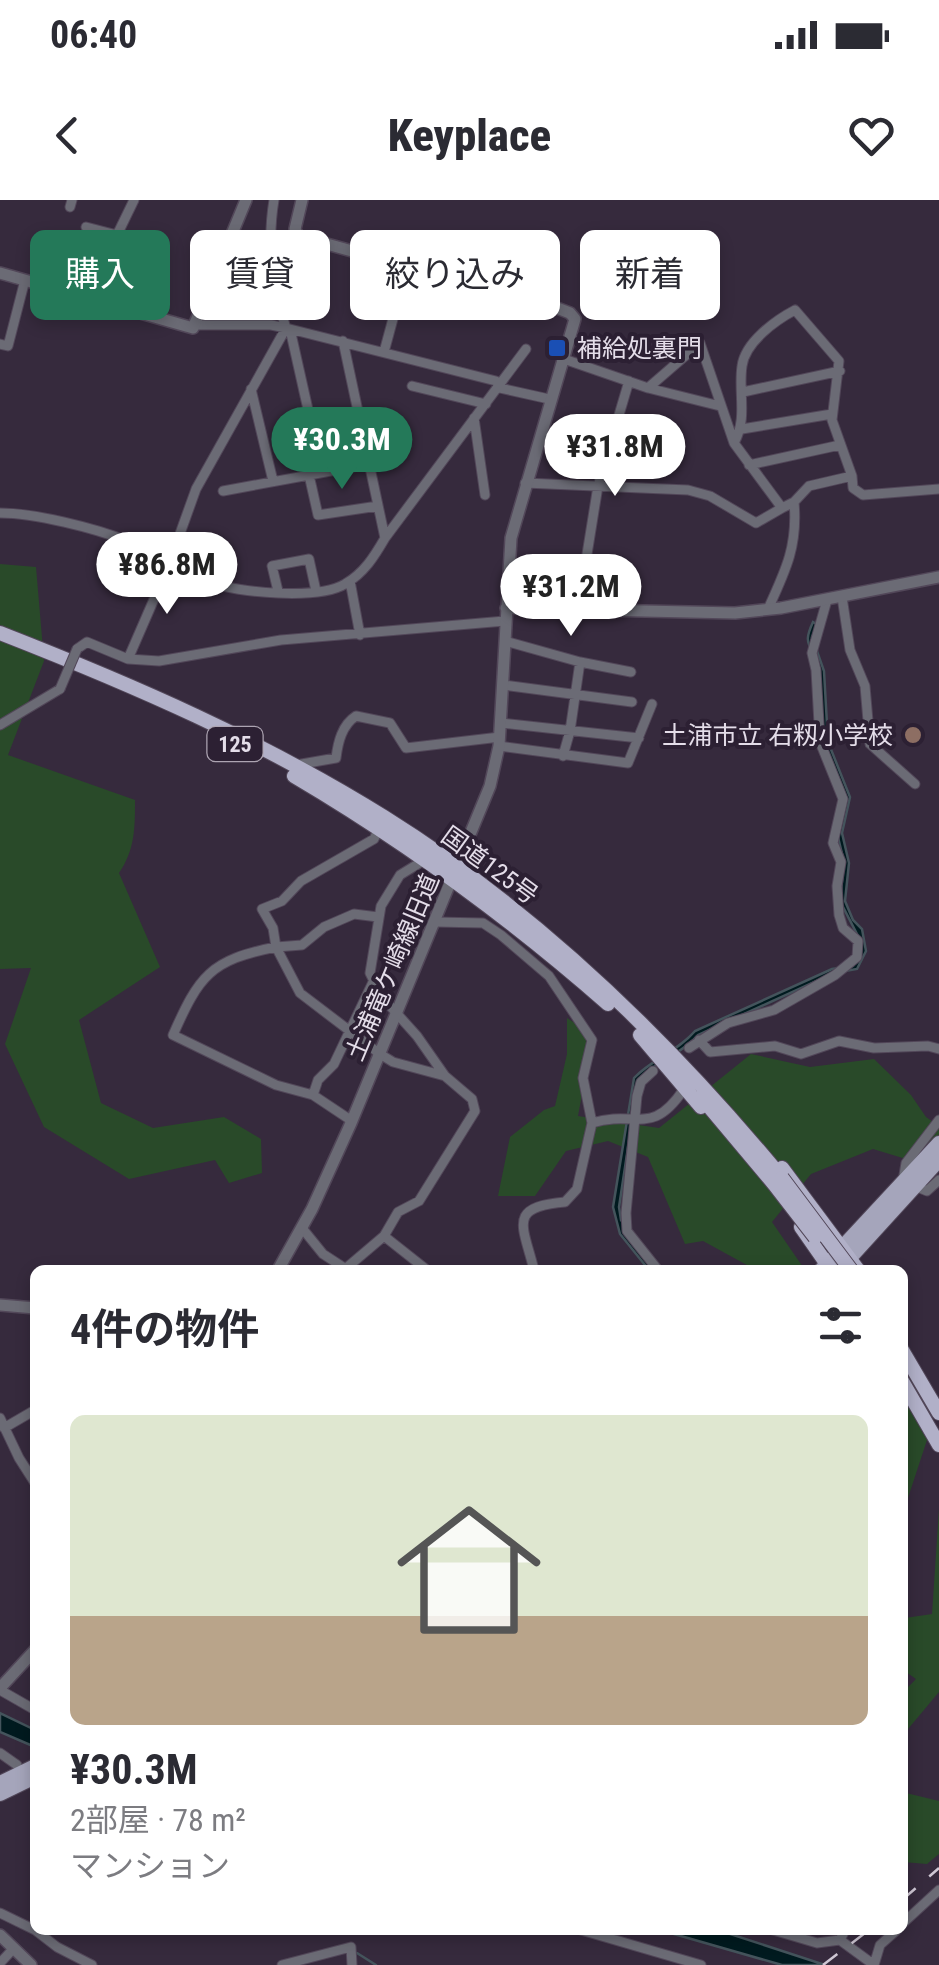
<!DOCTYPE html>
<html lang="ja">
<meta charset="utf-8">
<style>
:root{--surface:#fff;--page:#f2f2f3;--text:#2b2b33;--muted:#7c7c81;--accent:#247959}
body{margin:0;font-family:"Roboto Condensed","Noto Sans JP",sans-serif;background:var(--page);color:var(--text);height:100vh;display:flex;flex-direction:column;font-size:38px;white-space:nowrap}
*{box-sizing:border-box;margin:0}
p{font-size:32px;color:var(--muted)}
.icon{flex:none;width:55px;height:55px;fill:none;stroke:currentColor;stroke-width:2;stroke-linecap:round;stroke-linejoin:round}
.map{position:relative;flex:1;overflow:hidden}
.drawer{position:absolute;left:30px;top:1065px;width:878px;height:670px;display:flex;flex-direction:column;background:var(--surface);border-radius:15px;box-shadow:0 5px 15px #0003}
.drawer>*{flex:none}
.top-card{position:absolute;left:30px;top:30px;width:880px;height:90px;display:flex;gap:20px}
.price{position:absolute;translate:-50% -85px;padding:0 22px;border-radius:35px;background:#fff;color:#222;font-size:32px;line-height:65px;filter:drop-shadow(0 2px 5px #0008)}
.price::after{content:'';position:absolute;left:50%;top:60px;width:30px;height:22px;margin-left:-15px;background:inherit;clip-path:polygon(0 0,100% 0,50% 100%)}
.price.active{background:var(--accent);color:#fff}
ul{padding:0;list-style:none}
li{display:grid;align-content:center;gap:20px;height:530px;padding:0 40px}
li span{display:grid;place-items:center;height:310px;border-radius:15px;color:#555}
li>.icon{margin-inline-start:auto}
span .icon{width:180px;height:180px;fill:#fffc;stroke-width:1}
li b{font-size:42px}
h2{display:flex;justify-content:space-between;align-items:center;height:120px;padding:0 40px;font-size:42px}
.tag{padding:0 35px;border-radius:15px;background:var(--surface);box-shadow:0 5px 15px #0003;font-size:35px;line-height:90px}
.tag.active{background:var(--accent);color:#fff}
.status{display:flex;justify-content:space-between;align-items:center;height:70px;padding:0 50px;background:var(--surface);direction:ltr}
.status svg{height:28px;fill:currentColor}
header{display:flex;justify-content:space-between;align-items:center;height:130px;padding:0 40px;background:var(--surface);font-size:45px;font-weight:800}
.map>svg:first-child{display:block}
.green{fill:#294a29}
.water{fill:#001a1f;stroke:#44545c;stroke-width:2.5}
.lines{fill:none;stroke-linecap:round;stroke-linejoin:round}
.stream{stroke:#44545c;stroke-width:2.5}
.minor-casing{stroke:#524759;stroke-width:11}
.tertiary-casing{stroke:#524759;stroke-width:14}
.primary-casing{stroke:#524759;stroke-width:16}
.trunk-casing{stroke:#524759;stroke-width:16}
.minor{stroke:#6b6b75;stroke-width:9}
.tertiary{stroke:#6b6b75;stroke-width:11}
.primary{stroke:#a5a5bb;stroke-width:14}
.trunk{stroke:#b1b0c8;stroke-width:14}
.rail{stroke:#cfc7d4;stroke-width:2.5;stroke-dasharray:18 18;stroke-linecap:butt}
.minor-bridge-casing{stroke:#524759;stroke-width:11;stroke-linecap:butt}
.trunk-bridge-casing{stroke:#524759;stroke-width:16;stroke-linecap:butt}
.minor-bridge{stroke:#6b6b75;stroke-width:9}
.trunk-bridge{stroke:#b1b0c8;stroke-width:14}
.transit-dot{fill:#1a4fb4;stroke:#2c2033;stroke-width:4}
.education-dot{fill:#8d6e63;stroke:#2c2033;stroke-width:4}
.labels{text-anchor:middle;stroke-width:8;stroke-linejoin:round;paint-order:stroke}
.shield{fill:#2c2033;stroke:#ada4b2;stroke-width:2.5}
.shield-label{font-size:22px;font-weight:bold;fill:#e4dde9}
.poi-label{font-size:25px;fill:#e4dde9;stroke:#2c2033;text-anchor:start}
.street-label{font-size:25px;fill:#e4dde9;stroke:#2c2033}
</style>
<div class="status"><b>06:40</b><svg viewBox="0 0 49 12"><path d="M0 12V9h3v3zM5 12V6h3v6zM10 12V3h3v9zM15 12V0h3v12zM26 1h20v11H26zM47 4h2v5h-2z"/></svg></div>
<header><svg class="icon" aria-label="back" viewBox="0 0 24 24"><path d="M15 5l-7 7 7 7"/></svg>Keyplace<svg class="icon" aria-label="heart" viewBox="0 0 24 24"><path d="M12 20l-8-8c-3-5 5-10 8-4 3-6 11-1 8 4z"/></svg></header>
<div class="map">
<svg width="939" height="1765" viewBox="0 0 939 1765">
<rect width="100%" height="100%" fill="#362a3d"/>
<path class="green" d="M0 364 36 367 44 461 8 555 135 600C135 628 135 650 119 673L160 767 79 820 101 903 153 928 224 917 261 939 262 973 229 983 215 960 129 979 44 927 5 844 31 768 0 769Z
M567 818 593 835 578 916 659 928 751 854 810 867 874 859 911 895 926 917 939 926V969L873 949 811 974 772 1022 805 1070H756L703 1041 685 1044 648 957 608 941 566 951 535 996H498L510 937 544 910 555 906 567 854Z
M903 1198 927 1240 903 1313 902 1198Z
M939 1309V1492L903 1535V1492L916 1479 903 1470V1370L905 1418 932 1414Z
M902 1592 939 1601V1654L927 1664 903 1662Z"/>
<path class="water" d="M813 422 818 425 812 437 824 471 828 542 850 597 842 633 849 663 845 701 853 720 862 729 866 751 857 769 834 773 698 835C681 855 655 861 638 881L619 1007 621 1020 655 1070H649L620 1034 613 1007 634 878C652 859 678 851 695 831L832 769 853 766 860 740 840 701 844 662 837 633 845 598 823 542 814 453C805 442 807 435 813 422Z
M0 1513 35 1530V1547L0 1532Z
M660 1730H718L825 1765H782Z"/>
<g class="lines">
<path class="stream" d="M357 1753 376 1765"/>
<g class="minor-casing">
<path id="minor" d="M70 7 72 0
M86 27 117 35
M103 102 117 35 134 0
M795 110 839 161 832 220 852 276 809 286 794 302 782 308 734 243C748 218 738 193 742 166 745 142 776 120 795 110Z
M194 125H271L286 128 496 181 500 188 549 199
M290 129 322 272
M343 141 385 338
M0 144 8 146 25 80
M384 152 407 67
M561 158 648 188 700 143 734 243
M412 186 486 204
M648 188 720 206
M251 189 273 281
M743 192 840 171
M474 218 485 295
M742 229 832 214
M749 265 840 245
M309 275 318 315 378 306
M852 276 853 288 863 295 939 289
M525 283 688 290 710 296 756 323 782 308
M223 291 369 264
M0 313C34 313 95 328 127 341 156 352 181 370 209 382 238 393 319 400 345 384 364 373 374 357 385 338L526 149
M350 381 360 435
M278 391 272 366 309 359 316 391
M842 397 850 450 865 486 870 544 915 584
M768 409C786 370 798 345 794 302
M578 410 598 286 629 181
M505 441 580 462 631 472
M77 449 87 442 128 459 159 461 281 440 505 421
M128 459 168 367 196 289 286 128C272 89 267 41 274 0
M503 485 632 502
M501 523 639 538
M0 525 60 489
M499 546 628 563 652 504
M563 556 570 531 580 462
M296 565 336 558C338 542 342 525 356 516L390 523 406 548 500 537
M378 717 354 714 324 727 302 745 276 747 273 728 262 709 282 701 301 681 374 639 379 628
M436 722 483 723 501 735 549 776 592 840 583 878 592 923
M699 840 710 852 775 846 801 854 839 841 874 848 928 846 939 849
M689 848 728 823 774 810 835 775 857 757 858 741 843 728 839 715 837 686 841 662 833 643 843 599 820 542 816 470 812 453 827 400
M653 871 641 882 637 896 626 1013 627 1031 658 1070
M313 895 318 880 334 864 374 780
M352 921 313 895 276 885 173 835C199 776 210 760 276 747L300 793 380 854 393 862 445 876
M903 981 906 963 939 920
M915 986 927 991 939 980
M302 1028 323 1054 346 1069
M384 1036 427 1070
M344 1070 384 1036 398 1012 419 1001 475 911 472 899 445 876 417 836 382 797 370 773 381 706 400 675 426 659
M534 1070C523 1025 507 1007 565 1002L577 989 592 923C636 909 651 938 684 889
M0 1218 19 1258 35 1283
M4 1228 35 1210
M0 1490 35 1510
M0 1553 17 1565
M0 1713 35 1730
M902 1724 939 1690
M35 1730 57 1747 92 1765
M581 1730 701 1765
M773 1730 817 1743 840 1740 845 1730
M840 1740 874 1765
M0 1763 14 1748
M282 1765 351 1747 352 1765
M874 1765 880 1745 897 1730"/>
</g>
<g class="tertiary-casing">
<path id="tertiary" d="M0 73 193 128 246 0
M506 408 735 413 781 408 939 377
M278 1070 312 1009 351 923 490 586 499 546 511 338 575 119 570 113 557 108 298 36 295 29 302 0
M0 1105 35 1108
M0 1488 35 1450
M0 1735 31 1765"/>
</g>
<g class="primary-casing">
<path id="primary" d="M821 1070 939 943
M839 1070 939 960
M0 1583 35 1566
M0 1594 35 1577"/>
</g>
<g class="trunk-casing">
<path id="trunk" d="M0 433C133 485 262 541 384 617 536 712 668 840 782 978
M294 576C406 642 510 718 608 804
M640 835 701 907
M701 897 774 984
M782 968 858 1070
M801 1027 831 1070
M902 1150 939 1213
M902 1181 939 1245"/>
</g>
<use href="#minor" class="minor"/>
<use href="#tertiary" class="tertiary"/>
<use href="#primary" class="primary"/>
<use href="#trunk" class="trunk"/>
<path class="rail" d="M902 1700 939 1668
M823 1765 869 1730"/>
<g class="minor-bridge-casing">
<path id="minor-bridge" d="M60 489 77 449"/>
</g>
<g class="trunk-bridge-casing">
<path id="trunk-bridge" d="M782 978 851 1070
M774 984 815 1037"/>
</g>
<use href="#minor-bridge" class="minor-bridge"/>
<use href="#trunk-bridge" class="trunk-bridge"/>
</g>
<rect class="transit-dot" x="547" y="138" width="20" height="20" rx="5"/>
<circle class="education-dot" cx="913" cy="535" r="10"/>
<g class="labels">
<rect class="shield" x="207.5" y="527" width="55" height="34" rx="8"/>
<g class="shield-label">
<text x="235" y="552">125</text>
</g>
<g class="poi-label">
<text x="577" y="157">補給処裏門</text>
<text x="893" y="544" text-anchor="end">土浦市立 右籾小学校</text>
</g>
<g class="street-label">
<text transform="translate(490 665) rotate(36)" y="9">国道125号</text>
<text transform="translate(392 767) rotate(-67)" y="9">土浦竜ケ崎線旧道</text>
</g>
</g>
</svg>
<b class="price active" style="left:342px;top:292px">¥30.3M</b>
<b class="price" style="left:615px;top:299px">¥31.8M</b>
<b class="price" style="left:167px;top:417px">¥86.8M</b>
<b class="price" style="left:571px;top:439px">¥31.2M</b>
<div class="top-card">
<a class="tag active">購入</a>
<a class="tag">賃貸</a>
<a class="tag">絞り込み</a>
<a class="tag">新着</a>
</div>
<section class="drawer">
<h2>4件の物件<svg class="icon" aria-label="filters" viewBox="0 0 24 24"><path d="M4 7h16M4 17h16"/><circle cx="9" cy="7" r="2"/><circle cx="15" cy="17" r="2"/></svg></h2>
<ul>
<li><span style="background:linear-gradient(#dfe7d0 65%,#b9a48a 0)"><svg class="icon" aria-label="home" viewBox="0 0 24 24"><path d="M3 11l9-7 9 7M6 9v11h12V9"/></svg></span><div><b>¥30.3M</b><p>2部屋 · 78 m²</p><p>マンション</p></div></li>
</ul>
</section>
</div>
